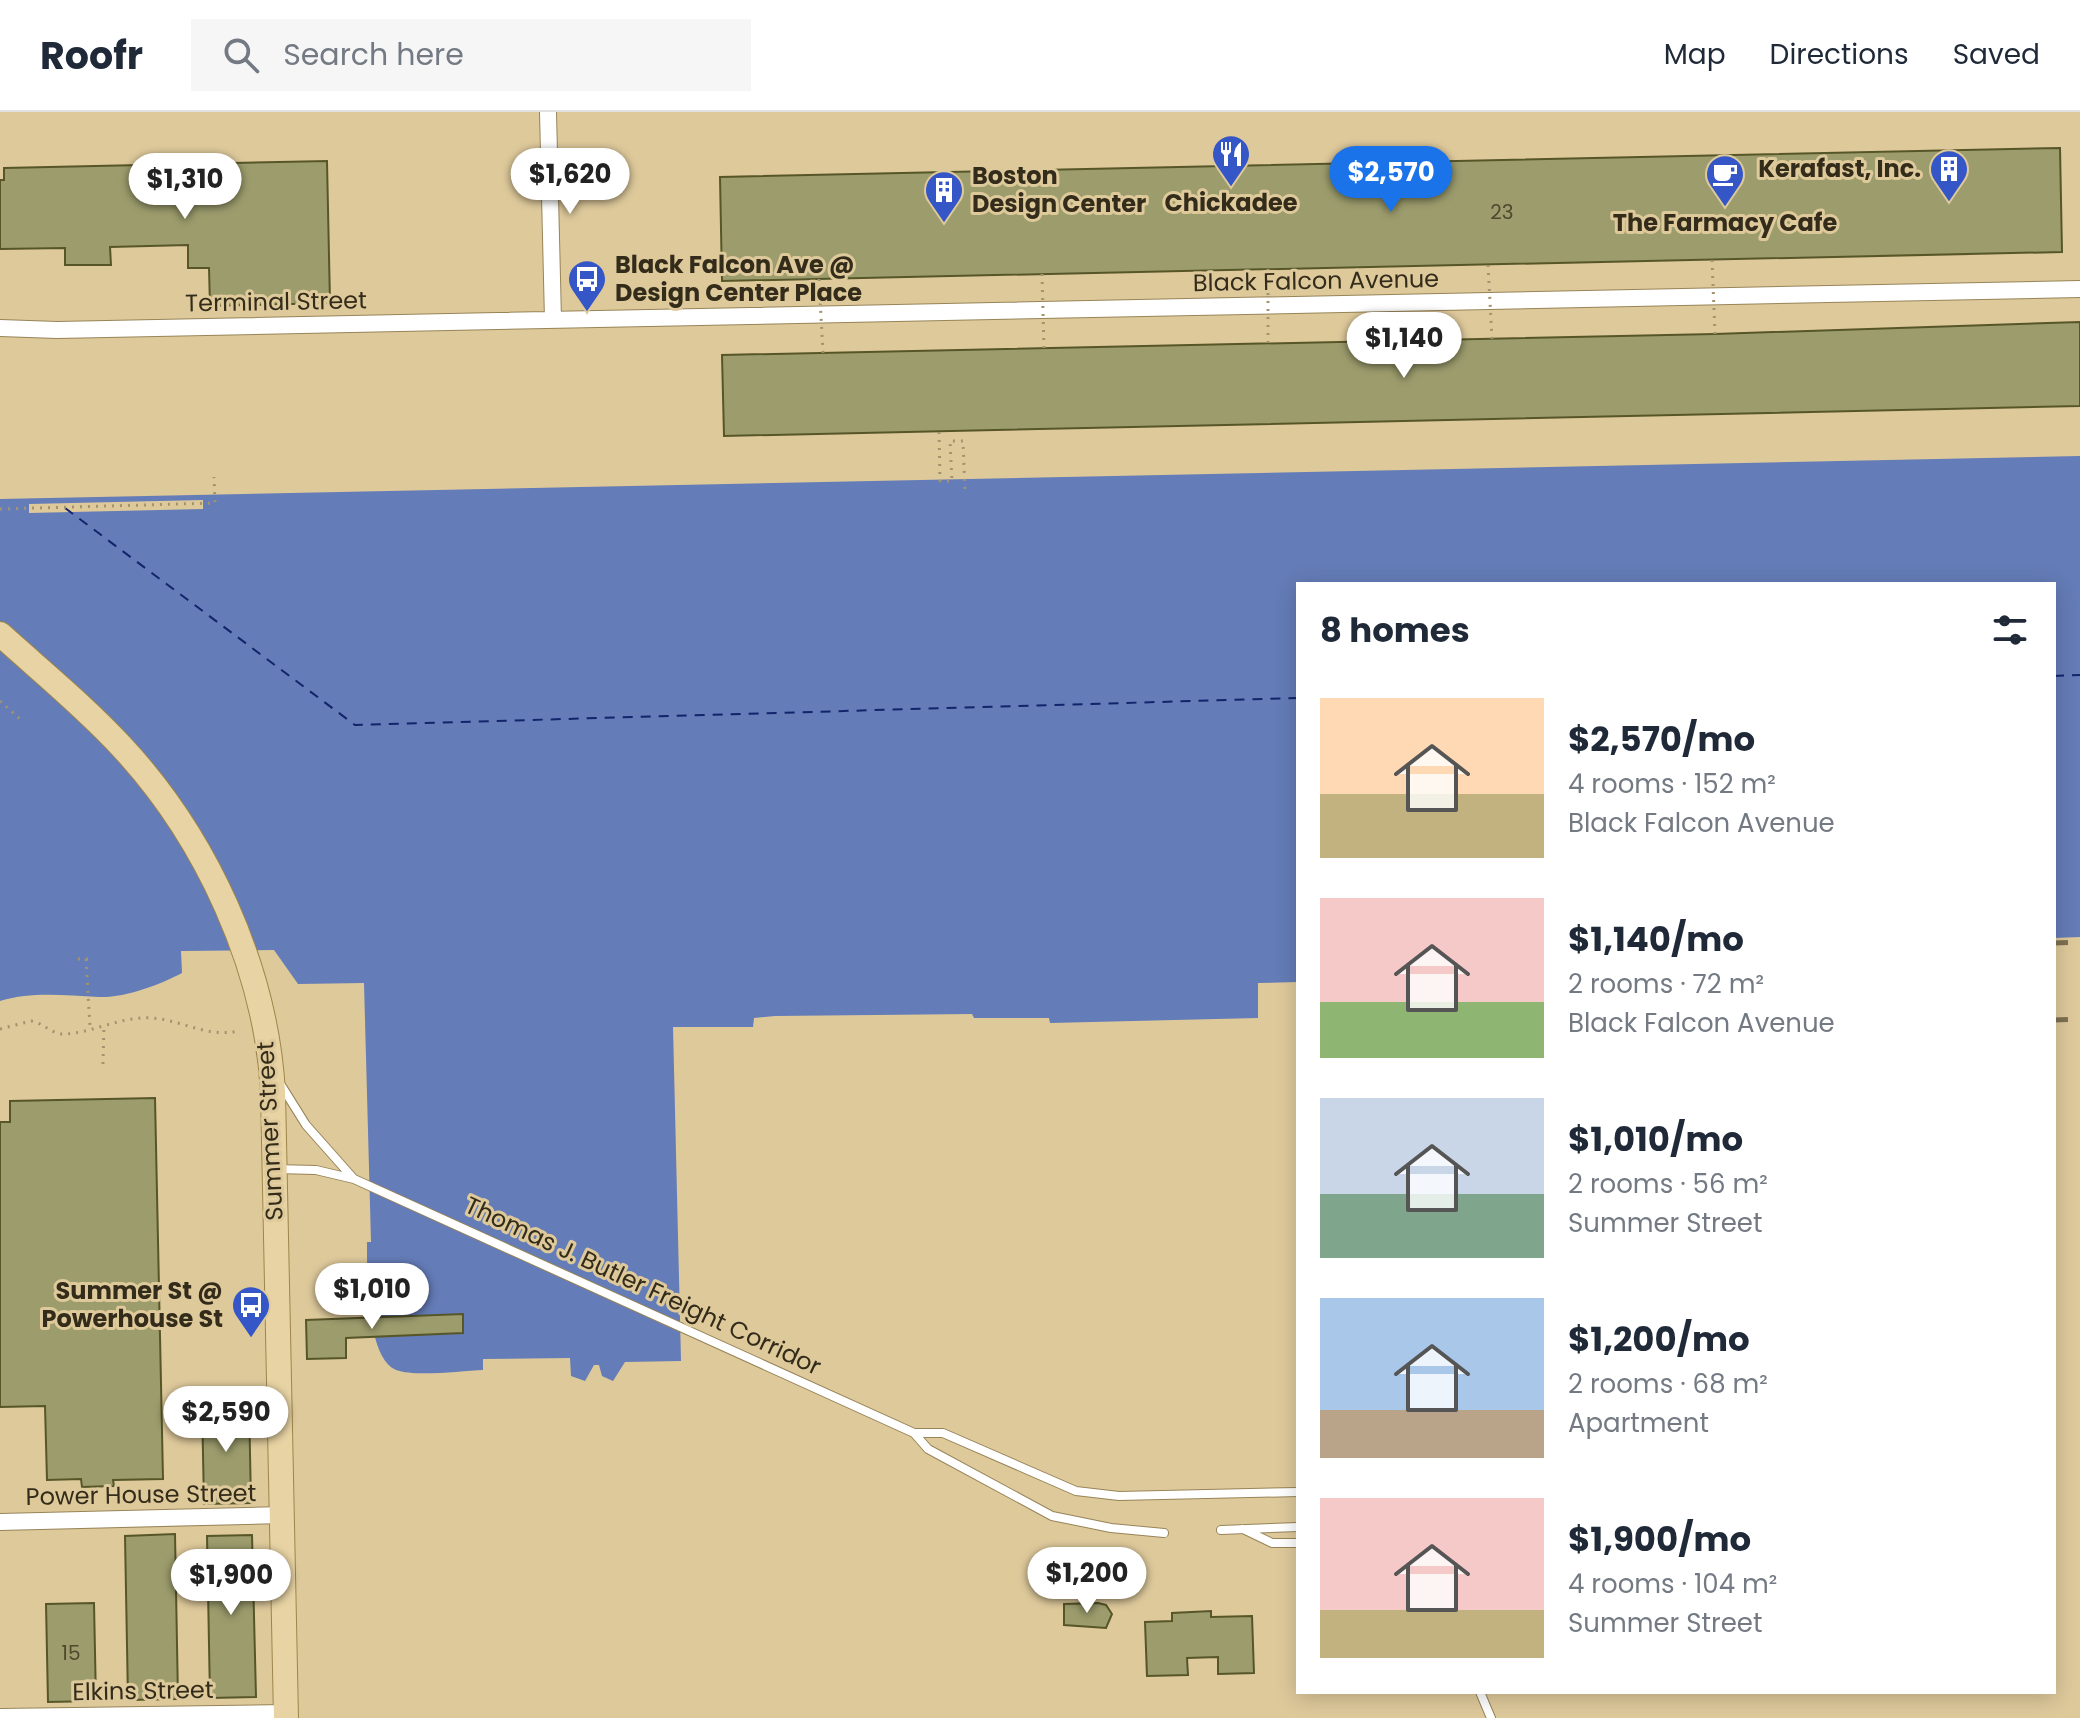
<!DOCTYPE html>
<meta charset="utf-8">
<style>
:root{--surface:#fff;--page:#f6f6f7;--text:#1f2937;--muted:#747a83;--line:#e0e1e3;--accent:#1a73e8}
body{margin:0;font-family:Poppins,sans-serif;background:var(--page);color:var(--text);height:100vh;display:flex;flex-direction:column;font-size:30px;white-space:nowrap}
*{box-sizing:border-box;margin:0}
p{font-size:26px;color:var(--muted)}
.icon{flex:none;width:44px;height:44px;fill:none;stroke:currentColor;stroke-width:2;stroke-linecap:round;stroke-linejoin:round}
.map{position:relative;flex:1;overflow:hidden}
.details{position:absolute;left:1296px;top:470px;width:760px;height:1112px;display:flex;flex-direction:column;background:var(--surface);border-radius:0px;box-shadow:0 4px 20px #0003}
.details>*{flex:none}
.price{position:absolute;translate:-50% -68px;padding:0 18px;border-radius:28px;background:#fff;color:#222;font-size:26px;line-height:52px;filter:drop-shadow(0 2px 4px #0008)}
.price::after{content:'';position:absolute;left:50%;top:48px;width:24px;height:18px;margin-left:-12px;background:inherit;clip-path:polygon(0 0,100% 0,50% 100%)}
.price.on{background:var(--accent);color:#fff}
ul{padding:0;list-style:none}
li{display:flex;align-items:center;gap:24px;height:200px;padding:0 24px}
li span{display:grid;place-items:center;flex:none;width:224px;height:160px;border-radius:0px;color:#555}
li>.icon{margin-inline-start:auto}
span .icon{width:96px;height:96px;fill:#fffc;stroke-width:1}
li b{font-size:34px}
h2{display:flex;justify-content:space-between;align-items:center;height:96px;padding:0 24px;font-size:34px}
header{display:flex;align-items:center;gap:48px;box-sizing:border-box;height:112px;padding:0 40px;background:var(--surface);border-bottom:2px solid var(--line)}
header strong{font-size:38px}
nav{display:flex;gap:44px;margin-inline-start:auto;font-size:28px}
.search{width:560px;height:72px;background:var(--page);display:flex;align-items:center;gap:20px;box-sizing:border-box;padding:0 28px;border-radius:0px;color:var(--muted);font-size:30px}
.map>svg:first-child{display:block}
.water{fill:#647cb7}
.pier{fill:#dec99b}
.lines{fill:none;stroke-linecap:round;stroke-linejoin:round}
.ferry{stroke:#12246b;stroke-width:2;stroke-dasharray:10 8;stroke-linecap:butt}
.building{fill:#9c9c6d;stroke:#575629;stroke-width:2}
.service-casing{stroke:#978458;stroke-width:10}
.minor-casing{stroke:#978458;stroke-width:18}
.primary-casing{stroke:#9e854b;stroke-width:26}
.path{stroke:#a3936f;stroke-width:3;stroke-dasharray:2 6;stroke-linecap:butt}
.service{stroke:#fff;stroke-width:8}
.minor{stroke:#fff;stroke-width:16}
.primary{stroke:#e7d3a3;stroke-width:24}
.rail{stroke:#7d7052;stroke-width:5;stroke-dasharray:14 14;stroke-linecap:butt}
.path-bridge{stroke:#a3936f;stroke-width:3;stroke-dasharray:2 6;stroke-linecap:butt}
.labels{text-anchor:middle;stroke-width:6;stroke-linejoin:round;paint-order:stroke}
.number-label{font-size:20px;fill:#4e482f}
.poi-label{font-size:24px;font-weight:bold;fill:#342c1a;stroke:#dec99b;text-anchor:end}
.street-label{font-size:24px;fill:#342c1a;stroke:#dec99b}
</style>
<header>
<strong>Roofr</strong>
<div class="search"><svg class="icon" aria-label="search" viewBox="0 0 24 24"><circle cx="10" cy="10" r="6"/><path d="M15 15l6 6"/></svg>Search here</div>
<nav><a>Map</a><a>Directions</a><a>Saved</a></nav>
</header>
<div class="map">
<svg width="2080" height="1606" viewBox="0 0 2080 1606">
<rect width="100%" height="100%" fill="#dec99b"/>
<path class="water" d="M2080 344V825L2054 826V472H1298V870L1258 871V906L1050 911 1049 906H974L972 902 775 904 754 906 753 915H673L681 1249 625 1250 613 1269 602 1264 599 1253H594L585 1269 571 1264 570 1246 483 1247V1258C461 1259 415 1265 396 1258 366 1246 367 1158 367 1130H371L364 871 298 872 274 838 181 839 182 861C159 873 125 886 99 885 65 884 34 879 0 889V387Z"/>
<path class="pier" d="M203 388V397L29 401V392Z"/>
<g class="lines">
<path class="ferry" d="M65 396 355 613 1298 586
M2054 564 2080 563"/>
</g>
<path class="building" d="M2060 36 2062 140 722 169 720 65Z
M327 49 330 191 210 194 209 156H188V133L110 135 111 153H65V136L0 137V68H4V56Z
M2080 210V294L724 324 722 243 1715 222Z
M155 986 163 1367 113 1368 114 1374 82 1375 81 1367 47 1368 45 1294 0 1295V1010H10V989Z
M463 1202V1221L346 1226V1246L307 1247 306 1208Z
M249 1291 251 1391 204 1392 202 1292Z
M175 1422 178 1587 128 1588 125 1424Z
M252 1423 256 1585 210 1586 207 1424Z
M94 1491 96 1589 48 1590 46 1492Z
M1098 1491 1106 1493 1112 1502 1106 1516 1064 1513V1492Z
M1211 1499V1505L1252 1504 1254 1561 1218 1562V1545L1187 1546 1188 1563 1147 1564 1145 1510 1172 1509V1501Z"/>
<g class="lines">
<g class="service-casing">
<path id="service" d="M281 973 306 1013 353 1066
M275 1057 316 1058 354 1067 914 1321H943L1076 1379 1119 1384 1298 1380
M914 1321 928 1337 1052 1404 1111 1416 1164 1421
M1243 1417 1272 1431H1298
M1221 1418 1298 1415
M1480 1580 1491 1606"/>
</g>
<g class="minor-casing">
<path id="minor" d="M548 0 553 208
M0 216 57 218 2080 177
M0 1410 282 1403
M0 1605 286 1601"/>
</g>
<g class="primary-casing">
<path id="primary" d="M0 522C41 559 84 594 121 634 206 725 266 855 273 980L286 1606"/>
</g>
<path class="path" d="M939 320 940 369H952L950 329H963L965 380
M0 397 215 391 214 365
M0 589 21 608
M78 847H93
M86 847 90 915
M0 917 31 909C44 911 52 923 66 922 95 920 121 904 152 906 182 908 207 926 238 919
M103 952 104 912"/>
<use href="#service" class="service"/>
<use href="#minor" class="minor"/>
<use href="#primary" class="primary"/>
<path class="rail" d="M2054 831 2080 830
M2054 908 2080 907"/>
<path class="path-bridge" d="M1712 148 1715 222
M1488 153 1492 227
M1268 157V231
M1042 162 1044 236
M819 167 823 241"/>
</g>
<defs>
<g id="restaurant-pin" transform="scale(2)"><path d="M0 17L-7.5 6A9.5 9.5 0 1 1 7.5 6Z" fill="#3556c7" stroke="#dec99b"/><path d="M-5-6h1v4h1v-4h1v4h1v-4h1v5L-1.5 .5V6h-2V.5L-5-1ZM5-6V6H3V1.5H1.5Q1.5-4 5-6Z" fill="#fff"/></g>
<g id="building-pin" transform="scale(2)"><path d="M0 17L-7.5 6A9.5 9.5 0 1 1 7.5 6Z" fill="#3556c7" stroke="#dec99b"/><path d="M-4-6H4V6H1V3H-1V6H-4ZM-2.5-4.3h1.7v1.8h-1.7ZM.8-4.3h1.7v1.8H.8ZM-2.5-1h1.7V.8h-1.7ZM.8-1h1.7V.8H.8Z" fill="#fff"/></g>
<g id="cafe-pin" transform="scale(2)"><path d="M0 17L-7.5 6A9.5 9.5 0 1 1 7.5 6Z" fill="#3556c7" stroke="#dec99b"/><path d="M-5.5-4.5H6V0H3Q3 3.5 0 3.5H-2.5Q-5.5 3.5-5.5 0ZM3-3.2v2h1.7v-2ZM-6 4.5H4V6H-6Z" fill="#fff"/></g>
<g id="bus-pin" transform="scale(2)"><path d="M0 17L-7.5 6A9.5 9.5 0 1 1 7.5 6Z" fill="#3556c7" stroke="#dec99b"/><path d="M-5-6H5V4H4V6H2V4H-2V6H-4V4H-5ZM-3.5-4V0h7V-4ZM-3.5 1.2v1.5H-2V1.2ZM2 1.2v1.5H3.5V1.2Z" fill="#fff"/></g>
</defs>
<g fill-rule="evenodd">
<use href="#restaurant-pin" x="1231" y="42"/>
<use href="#building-pin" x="1949" y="57"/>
<use href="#cafe-pin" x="1725" y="62"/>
<use href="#building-pin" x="944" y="78"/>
<use href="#bus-pin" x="587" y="167"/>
<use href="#bus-pin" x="251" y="1193"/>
</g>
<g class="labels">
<g class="number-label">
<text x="1502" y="107">23</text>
<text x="71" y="1548">15</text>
</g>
<g class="poi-label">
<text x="1921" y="65">Kerafast, Inc.</text>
<text x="972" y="72" text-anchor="start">Boston<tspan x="972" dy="28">Design Center</tspan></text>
<text x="1231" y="99" text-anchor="middle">Chickadee</text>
<text x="1725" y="119" text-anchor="middle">The Farmacy Cafe</text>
<text x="615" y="161" text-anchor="start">Black Falcon Ave @<tspan x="615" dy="28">Design Center Place</tspan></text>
<text x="223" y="1187">Summer St @<tspan x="223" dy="28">Powerhouse St</tspan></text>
</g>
<g class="street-label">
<text transform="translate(1316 169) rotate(-1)" y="8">Black Falcon Avenue</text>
<text transform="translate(276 190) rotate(-1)" y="8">Terminal Street</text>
<text transform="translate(270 1019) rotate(-93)" y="8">Summer Street</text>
<text transform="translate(643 1174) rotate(25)" y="8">Thomas J. Butler Freight Corridor</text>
<text transform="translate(141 1383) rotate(-1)" y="8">Power House Street</text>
<text transform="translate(143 1579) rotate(-1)" y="8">Elkins Street</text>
</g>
</g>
</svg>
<b class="price on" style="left:1391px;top:102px">$2,570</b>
<b class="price" style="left:570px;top:104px">$1,620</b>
<b class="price" style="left:185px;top:109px">$1,310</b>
<b class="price" style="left:1404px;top:268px">$1,140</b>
<b class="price" style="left:372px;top:1219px">$1,010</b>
<b class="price" style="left:226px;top:1342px">$2,590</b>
<b class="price" style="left:1087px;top:1503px">$1,200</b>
<b class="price" style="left:231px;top:1505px">$1,900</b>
<section class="details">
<h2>8 homes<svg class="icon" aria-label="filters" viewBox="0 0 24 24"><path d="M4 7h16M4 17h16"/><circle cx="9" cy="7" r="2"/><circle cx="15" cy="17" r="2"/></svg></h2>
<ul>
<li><span style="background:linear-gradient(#ffd9b3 60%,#c2b280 0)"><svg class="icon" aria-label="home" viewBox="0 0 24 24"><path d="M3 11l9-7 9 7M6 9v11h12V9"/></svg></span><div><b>$2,570/mo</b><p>4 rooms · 152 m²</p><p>Black Falcon Avenue</p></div></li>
<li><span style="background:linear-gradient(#f6c9c9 65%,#8fb573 0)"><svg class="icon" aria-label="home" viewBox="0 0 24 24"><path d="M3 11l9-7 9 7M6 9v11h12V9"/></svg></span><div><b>$1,140/mo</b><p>2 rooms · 72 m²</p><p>Black Falcon Avenue</p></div></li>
<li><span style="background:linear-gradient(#c9d6e8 60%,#7fa58c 0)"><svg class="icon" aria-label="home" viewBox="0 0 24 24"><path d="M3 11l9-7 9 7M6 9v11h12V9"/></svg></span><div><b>$1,010/mo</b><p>2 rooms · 56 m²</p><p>Summer Street</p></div></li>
<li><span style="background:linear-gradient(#a9c7e8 70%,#b9a48a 0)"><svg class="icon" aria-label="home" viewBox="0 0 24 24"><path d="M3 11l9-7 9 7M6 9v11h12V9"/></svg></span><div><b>$1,200/mo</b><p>2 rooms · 68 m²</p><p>Apartment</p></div></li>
<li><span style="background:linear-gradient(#f6c9c9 70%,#c2b280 0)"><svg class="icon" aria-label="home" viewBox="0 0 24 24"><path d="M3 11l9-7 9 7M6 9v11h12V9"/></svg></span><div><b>$1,900/mo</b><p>4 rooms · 104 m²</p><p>Summer Street</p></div></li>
</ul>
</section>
</div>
